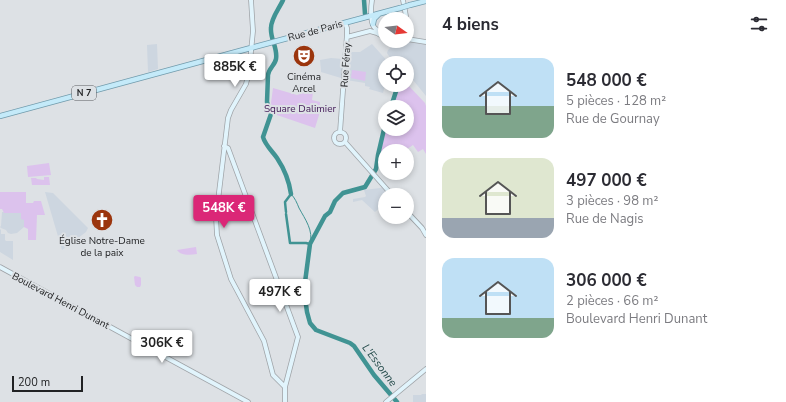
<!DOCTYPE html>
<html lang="fr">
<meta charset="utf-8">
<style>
:root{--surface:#fff;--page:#f2f2f3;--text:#2b2b33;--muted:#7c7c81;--accent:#db2777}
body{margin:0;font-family:"Nunito Sans",sans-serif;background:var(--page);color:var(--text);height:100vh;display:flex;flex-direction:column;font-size:15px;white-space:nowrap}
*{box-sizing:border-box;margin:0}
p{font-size:13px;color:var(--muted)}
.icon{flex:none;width:22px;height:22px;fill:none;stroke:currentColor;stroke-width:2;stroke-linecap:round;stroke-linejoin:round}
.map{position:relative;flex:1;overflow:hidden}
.details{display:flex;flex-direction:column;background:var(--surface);width:360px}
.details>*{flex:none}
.needle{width:26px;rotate:104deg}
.fabs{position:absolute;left:378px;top:12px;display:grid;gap:8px}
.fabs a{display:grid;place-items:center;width:36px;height:36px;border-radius:50%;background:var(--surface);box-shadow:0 2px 6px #0003;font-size:20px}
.scale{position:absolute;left:12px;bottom:10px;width:71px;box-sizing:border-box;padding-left:4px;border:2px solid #212224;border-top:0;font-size:11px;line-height:14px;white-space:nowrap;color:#212224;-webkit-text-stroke:3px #dde1e5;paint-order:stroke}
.price{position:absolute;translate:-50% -34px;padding:0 9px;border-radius:4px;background:#fff;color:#222;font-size:13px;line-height:26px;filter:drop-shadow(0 1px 2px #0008)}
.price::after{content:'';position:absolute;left:50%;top:24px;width:12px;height:9px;margin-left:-6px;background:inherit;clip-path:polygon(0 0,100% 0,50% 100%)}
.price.on{background:var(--accent);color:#fff}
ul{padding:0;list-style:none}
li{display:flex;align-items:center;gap:12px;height:100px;padding:0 16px}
li span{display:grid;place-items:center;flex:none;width:112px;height:80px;border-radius:12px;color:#555}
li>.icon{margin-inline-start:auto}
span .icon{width:48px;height:48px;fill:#fffc;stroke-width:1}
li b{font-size:17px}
h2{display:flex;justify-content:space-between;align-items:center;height:48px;padding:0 16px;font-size:17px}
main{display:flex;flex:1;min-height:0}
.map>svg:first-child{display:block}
.built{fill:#cdd6e0}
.green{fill:#dcc2ed}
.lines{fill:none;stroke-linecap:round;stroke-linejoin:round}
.stream{stroke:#409393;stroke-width:1}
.canal{stroke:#409393;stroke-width:2.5}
.river{stroke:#409393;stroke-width:4.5}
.secondary-casing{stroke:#9fa3a7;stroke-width:5.5}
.primary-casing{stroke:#719bac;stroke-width:6}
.secondary{stroke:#e1f4fc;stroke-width:4}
.primary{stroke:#c4eaf9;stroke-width:4.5}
.primary-bridge-casing{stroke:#719bac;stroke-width:6;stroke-linecap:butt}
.primary-bridge{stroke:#c4eaf9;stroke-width:4.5}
.labels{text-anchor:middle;stroke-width:4;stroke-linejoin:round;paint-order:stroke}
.shield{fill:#dde1e5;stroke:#595b5e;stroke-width:1}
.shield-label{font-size:9px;font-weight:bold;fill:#212224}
.street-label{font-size:10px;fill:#212224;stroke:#dde1e5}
.poi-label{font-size:10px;fill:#212224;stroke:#dde1e5}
.park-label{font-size:10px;fill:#421957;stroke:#dde1e5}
.water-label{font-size:11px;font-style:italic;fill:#234a4a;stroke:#dde1e5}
</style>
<main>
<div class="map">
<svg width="426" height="402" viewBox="0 0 426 402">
<rect width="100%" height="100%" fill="#dde1e5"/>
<path class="built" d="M398 41H407L426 44V96L413 80 407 75V63H395L389 56 387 53 388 50Z
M157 44 158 69 148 72 147 45Z
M372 44 389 63H385V85L383 93 369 89 370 87 365 86V83L346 80 348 52H360Z
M331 58 343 59 342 78H341L321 72V70L320 60Z
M382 187 389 195H385V203L375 212 362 200 353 202V199L365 197 366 196 364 190 380 188Z
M45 192 53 193 88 228 86 232 62 250Z
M2 212 21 213 25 220 24 227 17 233 11 234 8 233 6 230 1 228 0 227 1 226Z
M0 229 1 230V234H5V240L6 241H13V260L0 252Z
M422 394H426V402H413V395H421Z"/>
<path class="green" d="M352 70 366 72 365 81 351 78Z
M407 84 425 103 426 106V154L423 149 418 152 413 145 404 151H385V165L378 163 386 129H407V107H392L400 85H407Z
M273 88 297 95 305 92H313L312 100 320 102 319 115 315 128 274 114 271 103Z
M49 163 51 175 28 177 27 166Z
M44 177H49L50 185H32L31 178H36L37 179 44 180Z
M0 192H26V203H33L34 201H41L45 215H37L36 240H28V229L24 227V220L21 219V213H4L2 209H0Z
M196 247 197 254C190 255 181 256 177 250Z
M135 276 140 277 141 278V285L140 287H137L135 285 134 277Z"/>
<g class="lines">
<path class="stream" d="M291 194C295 198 297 203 299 208 305 219 314 231 310 244"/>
<path class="canal" d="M286 212 285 202 291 194
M286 214 290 243H306L310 244"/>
<path class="river" d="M283 0C279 9 271 18 271 28 270 39 278 48 276 59 275 65 269 68 268 75L267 102 271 114 263 137C265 145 273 152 277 158 285 170 289 180 291 194
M364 0 365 14
M391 107 398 85
M385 125 378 155 376 169 365 187 343 193 335 201 330 212 325 216 310 244 304 290 307 312 310 323 316 330 350 343 354 346 374 375 397 402"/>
<g class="secondary-casing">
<path id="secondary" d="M251 0 253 31 249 72 246 84 231 110 228 118 216 217 217 235 231 279 264 341 273 375 285 387
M372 0C371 6 370 22 374 27 376 30 381 32 385 34
M403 0 406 16 405 19
M347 37 370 31 377 33 385 38
M407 39 426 42
M340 132 347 34V28L345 23
M334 138a6 6 0 1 1 12 0a6 6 0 1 1-12 0Z
M345 142 392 195
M224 146 228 148 298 337 285 387V402
M407 212 422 228 426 235
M0 267 248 402
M386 402 426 369"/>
</g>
<g class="primary-casing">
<path id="primary" d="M410 5 426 1
M373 24 374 19 379 14
M0 116 247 49 400 8"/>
</g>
<use href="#secondary" class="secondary"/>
<use href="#primary" class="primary"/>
<g class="primary-bridge-casing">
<path id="primary-bridge" d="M400 8 410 5"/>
</g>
<use href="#primary-bridge" class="primary-bridge"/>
</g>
<defs>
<g id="theatre-disc" transform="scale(1.15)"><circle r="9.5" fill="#9b350d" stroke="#dde1e5"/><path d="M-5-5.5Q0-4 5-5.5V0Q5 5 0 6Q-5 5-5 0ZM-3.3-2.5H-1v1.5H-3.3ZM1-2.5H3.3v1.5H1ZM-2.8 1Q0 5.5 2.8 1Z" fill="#fff"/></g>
<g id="church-disc" transform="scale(1.15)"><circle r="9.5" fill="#9b350d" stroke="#dde1e5"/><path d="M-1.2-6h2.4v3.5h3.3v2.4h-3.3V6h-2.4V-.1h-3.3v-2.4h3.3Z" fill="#fff"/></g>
</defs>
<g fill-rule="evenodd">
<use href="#theatre-disc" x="304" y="56"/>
<use href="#church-disc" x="102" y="220"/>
</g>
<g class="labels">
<rect class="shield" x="72" y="86" width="24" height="14" rx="3"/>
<g class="shield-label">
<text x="84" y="96">N 7</text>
</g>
<g class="street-label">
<text transform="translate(315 30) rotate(-15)" y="4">Rue de Paris</text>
<text transform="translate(345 65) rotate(-86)" y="4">Rue Féray</text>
<text transform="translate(61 300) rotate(28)" y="4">Boulevard Henri Dunant</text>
</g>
<g class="poi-label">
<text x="304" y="80">Cinéma<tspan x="304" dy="12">Arcel</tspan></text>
<text x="102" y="244">Église Notre-Dame<tspan x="102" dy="12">de la paix</tspan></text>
</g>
<g class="park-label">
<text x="300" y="112">Square Dalimier</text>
</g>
<g class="water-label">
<text transform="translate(380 365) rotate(53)" y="4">L'Essonne</text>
</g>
</g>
</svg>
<div class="fabs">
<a><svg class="needle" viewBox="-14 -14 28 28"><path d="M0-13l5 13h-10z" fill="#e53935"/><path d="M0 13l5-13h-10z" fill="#7c7c81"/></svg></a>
<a><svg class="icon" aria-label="locate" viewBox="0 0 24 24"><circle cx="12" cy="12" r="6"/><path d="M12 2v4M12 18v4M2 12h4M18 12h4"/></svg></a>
<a><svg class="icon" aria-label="layers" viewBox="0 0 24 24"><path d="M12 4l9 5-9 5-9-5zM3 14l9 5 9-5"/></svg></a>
<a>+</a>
<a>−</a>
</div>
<div class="scale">200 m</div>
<b class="price" style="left:235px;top:88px">885K €</b>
<b class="price on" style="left:224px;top:229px">548K €</b>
<b class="price" style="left:280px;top:313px">497K €</b>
<b class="price" style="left:162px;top:364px">306K €</b>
</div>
<section class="details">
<h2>4 biens<svg class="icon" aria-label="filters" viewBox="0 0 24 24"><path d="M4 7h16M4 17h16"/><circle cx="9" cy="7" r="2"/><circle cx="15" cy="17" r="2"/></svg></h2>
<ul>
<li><span style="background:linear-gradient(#bfe0f5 60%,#7fa58c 0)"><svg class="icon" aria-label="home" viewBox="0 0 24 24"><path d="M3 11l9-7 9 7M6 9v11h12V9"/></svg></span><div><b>548 000 €</b><p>5 pièces · 128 m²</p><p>Rue de Gournay</p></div></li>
<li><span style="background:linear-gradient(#dfe7d0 75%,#9aa5b1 0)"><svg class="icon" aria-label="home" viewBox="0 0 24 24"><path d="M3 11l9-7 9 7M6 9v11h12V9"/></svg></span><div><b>497 000 €</b><p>3 pièces · 98 m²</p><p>Rue de Nagis</p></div></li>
<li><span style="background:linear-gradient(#bfe0f5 75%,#7fa58c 0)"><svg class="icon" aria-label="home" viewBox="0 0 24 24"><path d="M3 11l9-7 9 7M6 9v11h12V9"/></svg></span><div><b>306 000 €</b><p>2 pièces · 66 m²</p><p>Boulevard Henri Dunant</p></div></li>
</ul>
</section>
</main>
